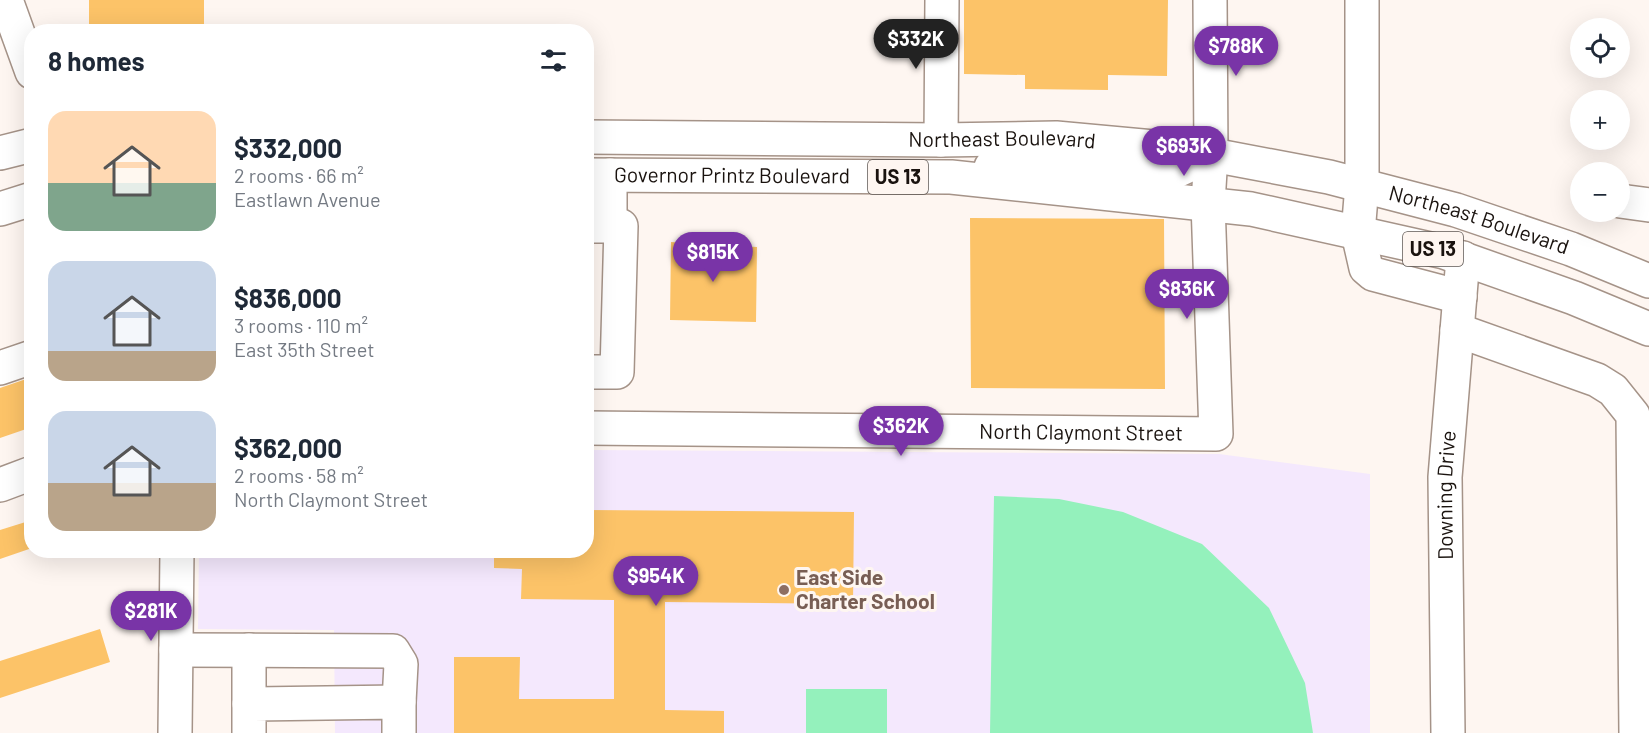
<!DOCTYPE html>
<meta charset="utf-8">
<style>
:root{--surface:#fff;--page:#f2f2f3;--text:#1f2937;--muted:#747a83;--accent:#7934a7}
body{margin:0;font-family:Barlow,sans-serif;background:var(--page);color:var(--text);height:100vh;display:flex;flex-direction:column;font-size:22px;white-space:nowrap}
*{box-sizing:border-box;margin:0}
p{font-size:20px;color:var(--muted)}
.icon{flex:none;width:33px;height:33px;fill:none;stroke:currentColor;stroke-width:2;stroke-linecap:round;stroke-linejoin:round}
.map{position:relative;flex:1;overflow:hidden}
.sheet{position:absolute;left:24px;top:24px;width:570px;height:534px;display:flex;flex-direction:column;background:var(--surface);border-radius:24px;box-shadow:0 6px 24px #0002}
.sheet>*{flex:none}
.tools{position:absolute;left:1570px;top:18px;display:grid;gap:12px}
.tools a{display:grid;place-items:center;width:60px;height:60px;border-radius:50%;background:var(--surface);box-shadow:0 6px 24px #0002;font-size:30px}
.price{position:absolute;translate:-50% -51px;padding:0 14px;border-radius:21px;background:var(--accent);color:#fff;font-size:20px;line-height:39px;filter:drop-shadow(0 2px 3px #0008)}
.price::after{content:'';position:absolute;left:50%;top:36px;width:18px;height:14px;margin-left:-9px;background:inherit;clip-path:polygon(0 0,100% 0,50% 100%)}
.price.selected{background:#222;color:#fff}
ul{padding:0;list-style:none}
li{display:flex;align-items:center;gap:18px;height:150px;padding:0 24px}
li span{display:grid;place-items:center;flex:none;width:168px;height:120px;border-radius:18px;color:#555}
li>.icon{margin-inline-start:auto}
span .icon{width:72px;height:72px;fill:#fffc;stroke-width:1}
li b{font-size:26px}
h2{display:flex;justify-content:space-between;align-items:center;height:72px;padding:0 24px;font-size:26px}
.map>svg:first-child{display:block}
.education{fill:#f4e8fd}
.green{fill:#94f1bc}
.building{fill:#fcc368}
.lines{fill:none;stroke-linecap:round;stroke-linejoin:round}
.minor-casing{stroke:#a59388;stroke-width:36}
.major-casing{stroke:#a59388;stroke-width:36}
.minor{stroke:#fff;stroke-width:33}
.major{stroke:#fff;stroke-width:33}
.education-dot{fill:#8d6e63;stroke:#fef6f1;stroke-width:2}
.labels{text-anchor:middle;stroke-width:6;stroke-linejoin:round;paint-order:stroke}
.shield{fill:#fef6f1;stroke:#5e5753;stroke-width:1.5}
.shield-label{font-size:20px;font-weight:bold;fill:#1a130f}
.street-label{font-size:21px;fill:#1a130f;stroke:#fef6f1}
.education-label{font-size:21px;font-weight:bold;fill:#785e54;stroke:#fef6f1;text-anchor:start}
</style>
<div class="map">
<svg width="1649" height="733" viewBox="0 0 1649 733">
<rect width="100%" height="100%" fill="#fef6f1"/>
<path class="education" d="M587 450 1219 454 1370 474V733H335L334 630 198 629 199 551 586 550Z"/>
<path class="green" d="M994 496 1059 499 1123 512 1202 544 1269 608 1305 683 1313 733H990Z
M806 689H887V733H806Z"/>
<path class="building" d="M89 0H204V32H89Z
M964 0H1168L1167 76 1108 75V90L1025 89V75L964 74Z
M970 218 1164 219 1165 389 971 388Z
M671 242 757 247 756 322 670 320Z
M32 377V427L0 438V388Z
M586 510 854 512 853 604 665 602V710L724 711V733H454V657H520L519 699H614V600L521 599 522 569 494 568V550H586Z
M32 520V548L0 559V530Z
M100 629 110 662 0 698V661Z"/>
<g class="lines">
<g class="minor-casing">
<g id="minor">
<path d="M6 0 32 72"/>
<path d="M1362 0V185L1358 233 1366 268 1373 274 1460 297"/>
<path d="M941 140 942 0"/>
<path d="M610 175V226"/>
<path d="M1620 201 1649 205"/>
<path d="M586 226H621L617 372H586"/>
<path d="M1457 330 1597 380 1613 390 1633 415 1636 733"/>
<path d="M0 368 32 357"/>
<path id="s1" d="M586 428 1216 434 1208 203 1211 155 1210 0"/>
<path d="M0 485 32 473"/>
<path d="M176 650 393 651 401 664 399 702"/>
<path d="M249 704V650"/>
<path d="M175 733 177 550"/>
<path d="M249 733V704L399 702V733"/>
<path id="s2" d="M1448 733 1445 477 1463 258"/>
</g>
</g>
<g class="major-casing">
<g id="major">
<path id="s3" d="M586 137 941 140 1056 138 1186 150 1329 177 1456 210 1571 249 1649 281"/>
<path d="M0 153 32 145"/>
<path d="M991 167 1035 162 1170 174 1211 155"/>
<path id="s4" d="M586 175 951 177 1251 209 1444 252 1574 298 1649 329"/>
<path d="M0 209 32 199"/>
</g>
</g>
<use href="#minor" class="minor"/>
<use href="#major" class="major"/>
</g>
<circle class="education-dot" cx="784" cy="590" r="6"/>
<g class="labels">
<g class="shield">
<rect x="868" y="160" width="60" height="34" rx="4.5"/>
<rect x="1403" y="232" width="60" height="34" rx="4.5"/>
</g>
<g class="shield-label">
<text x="898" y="184">US 13</text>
<text x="1433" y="256">US 13</text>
</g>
<g class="street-label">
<text dy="7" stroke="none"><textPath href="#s3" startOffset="416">Northeast Boulevard</textPath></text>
<text dy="7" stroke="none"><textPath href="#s4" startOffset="146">Governor Printz Boulevard</textPath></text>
<text dy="7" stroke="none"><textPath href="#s3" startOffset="902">Northeast Boulevard</textPath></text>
<text dy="7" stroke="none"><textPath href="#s1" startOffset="495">North Claymont Street</textPath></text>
<text dy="7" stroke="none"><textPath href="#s2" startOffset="238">Downing Drive</textPath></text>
</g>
<g class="education-label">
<text x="796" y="585">East Side<tspan x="796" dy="24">Charter School</tspan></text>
</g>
</g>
</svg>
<div class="tools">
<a><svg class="icon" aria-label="locate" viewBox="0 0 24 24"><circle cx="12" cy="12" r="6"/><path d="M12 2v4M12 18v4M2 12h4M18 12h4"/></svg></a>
<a>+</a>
<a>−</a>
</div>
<b class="price selected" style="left:916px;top:70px">$332K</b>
<b class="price" style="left:1236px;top:77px">$788K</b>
<b class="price" style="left:1184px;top:177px">$693K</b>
<b class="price" style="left:713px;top:283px">$815K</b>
<b class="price" style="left:1187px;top:320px">$836K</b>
<b class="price" style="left:901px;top:457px">$362K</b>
<b class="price" style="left:656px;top:607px">$954K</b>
<b class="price" style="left:151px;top:642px">$281K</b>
<section class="sheet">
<h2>8 homes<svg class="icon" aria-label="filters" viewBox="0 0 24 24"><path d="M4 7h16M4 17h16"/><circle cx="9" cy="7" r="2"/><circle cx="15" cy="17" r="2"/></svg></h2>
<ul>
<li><span style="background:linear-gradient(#ffd9b3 60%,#7fa58c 0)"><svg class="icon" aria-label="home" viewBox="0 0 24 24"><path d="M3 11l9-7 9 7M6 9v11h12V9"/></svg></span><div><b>$332,000</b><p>2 rooms · 66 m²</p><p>Eastlawn Avenue</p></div></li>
<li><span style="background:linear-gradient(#c9d6e8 75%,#b9a48a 0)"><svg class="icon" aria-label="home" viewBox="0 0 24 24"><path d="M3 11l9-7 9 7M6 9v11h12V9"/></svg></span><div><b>$836,000</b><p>3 rooms · 110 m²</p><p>East 35th Street</p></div></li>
<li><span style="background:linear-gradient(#c9d6e8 60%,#b9a48a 0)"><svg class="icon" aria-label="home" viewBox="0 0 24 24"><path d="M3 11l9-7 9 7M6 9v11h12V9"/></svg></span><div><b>$362,000</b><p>2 rooms · 58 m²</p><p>North Claymont Street</p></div></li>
</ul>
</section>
</div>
